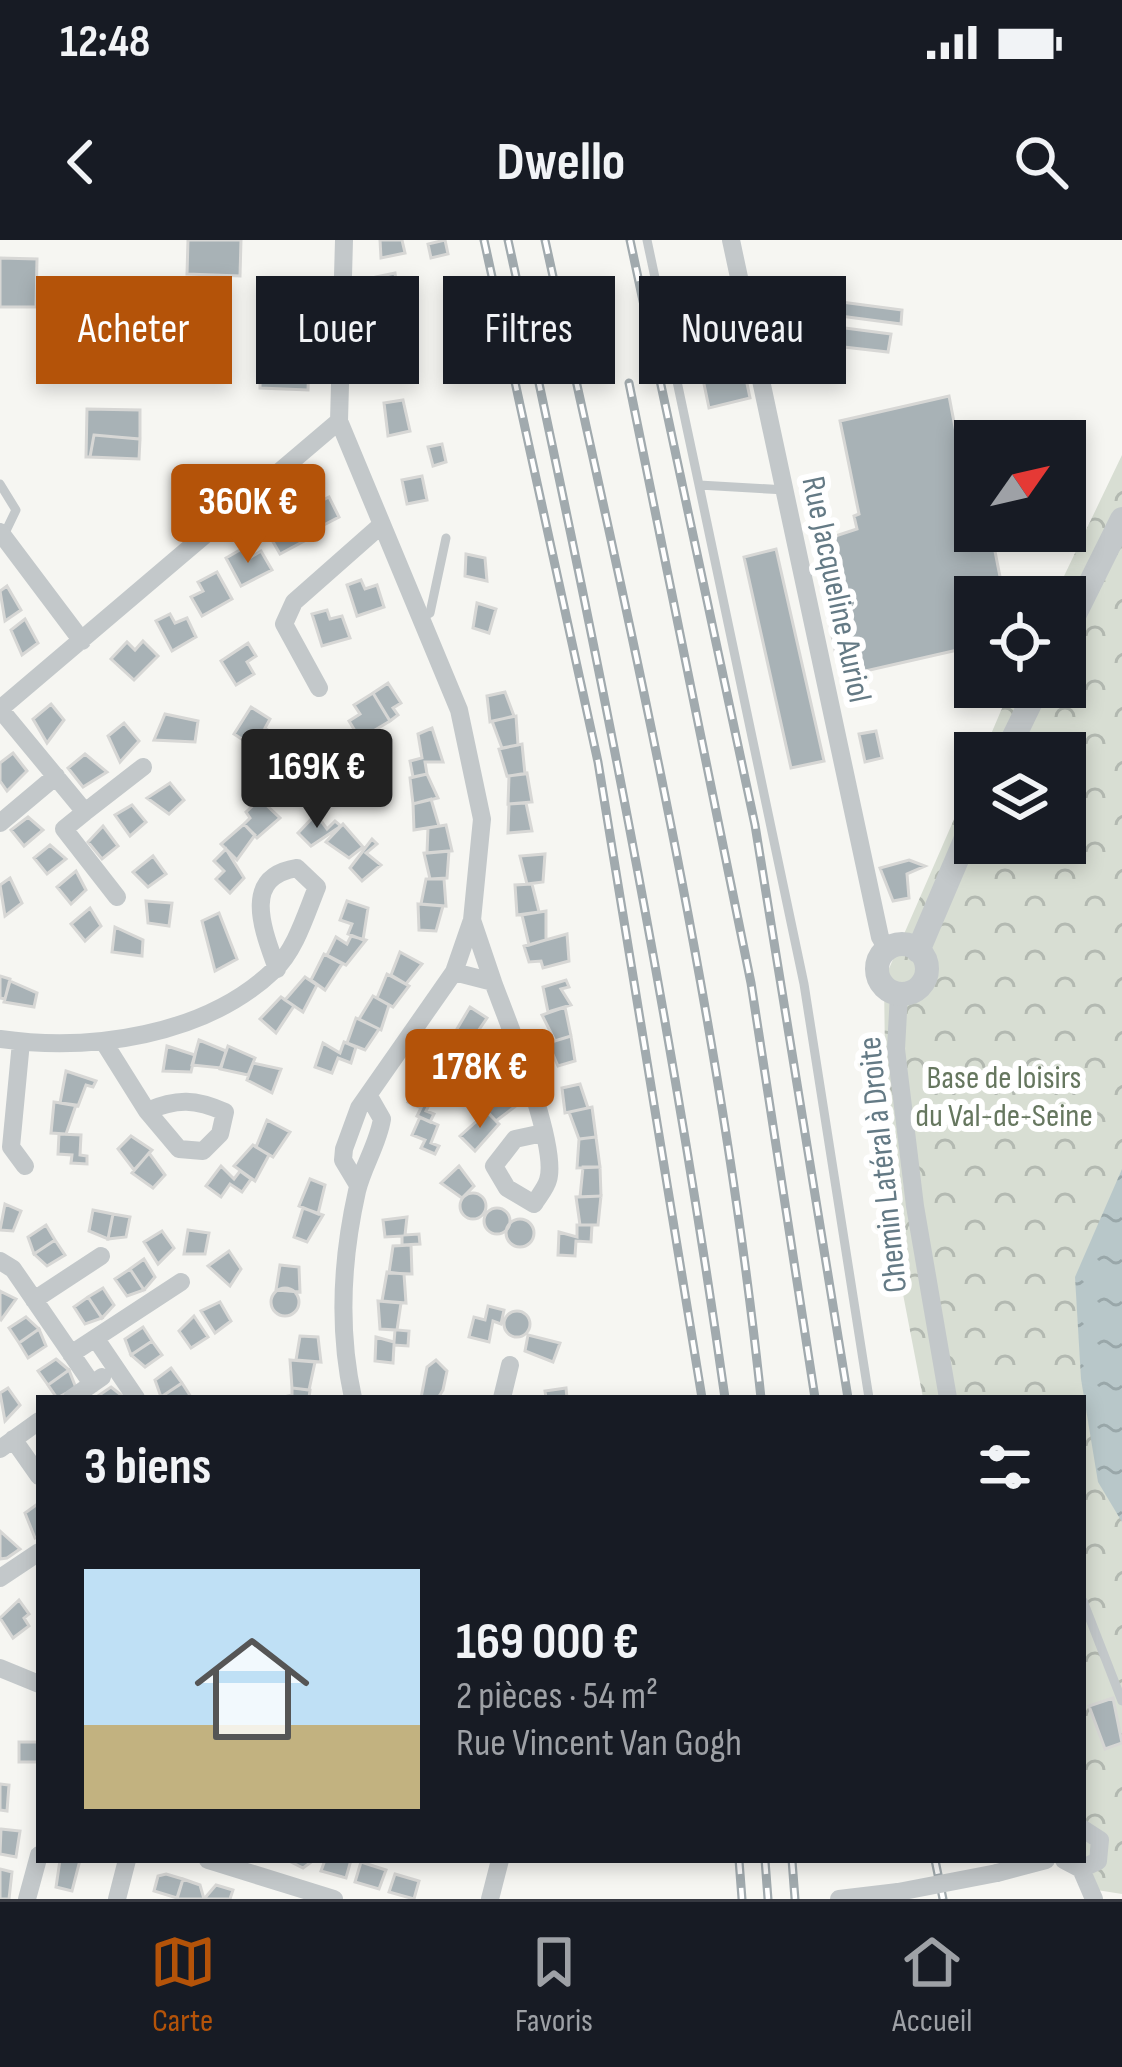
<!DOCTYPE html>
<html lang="fr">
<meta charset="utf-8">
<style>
:root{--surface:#171b24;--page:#20242c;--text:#f1f3f6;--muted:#9ea1a6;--line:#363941;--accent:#b45309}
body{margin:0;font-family:"Sofia Sans Condensed",sans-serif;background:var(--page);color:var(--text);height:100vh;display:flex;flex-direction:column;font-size:45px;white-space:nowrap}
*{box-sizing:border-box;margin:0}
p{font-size:39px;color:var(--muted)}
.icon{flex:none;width:66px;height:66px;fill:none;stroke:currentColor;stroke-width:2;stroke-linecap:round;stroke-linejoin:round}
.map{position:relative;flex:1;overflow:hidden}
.sheet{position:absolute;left:36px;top:1155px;width:1050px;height:468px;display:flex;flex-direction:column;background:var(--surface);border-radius:0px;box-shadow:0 6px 18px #0003}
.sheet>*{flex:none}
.banner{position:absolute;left:36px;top:36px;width:1050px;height:108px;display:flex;gap:24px}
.needle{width:78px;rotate:56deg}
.fabs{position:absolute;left:954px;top:180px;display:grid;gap:24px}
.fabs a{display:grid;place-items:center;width:132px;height:132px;border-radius:0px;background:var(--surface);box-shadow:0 6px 18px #0003;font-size:60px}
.price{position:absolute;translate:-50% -102px;padding:0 27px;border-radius:12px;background:var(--accent);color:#fff;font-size:39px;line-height:78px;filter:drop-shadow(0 3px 6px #0008)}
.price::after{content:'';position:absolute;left:50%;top:72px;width:36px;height:27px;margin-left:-18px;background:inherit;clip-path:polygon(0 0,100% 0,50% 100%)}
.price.current{background:#222;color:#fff}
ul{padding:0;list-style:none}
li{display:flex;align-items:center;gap:36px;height:300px;padding:0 48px}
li+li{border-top:3px solid var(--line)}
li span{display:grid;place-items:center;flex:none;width:336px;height:240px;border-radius:0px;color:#555}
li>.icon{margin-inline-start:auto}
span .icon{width:144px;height:144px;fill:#fffc;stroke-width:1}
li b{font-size:51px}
h2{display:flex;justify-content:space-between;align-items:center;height:144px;padding:0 48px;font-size:51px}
.chip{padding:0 42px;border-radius:0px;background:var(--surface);box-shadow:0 6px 18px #0003;font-size:42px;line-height:108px}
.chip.current{background:var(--accent);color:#fff}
.status{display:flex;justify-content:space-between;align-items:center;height:84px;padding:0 60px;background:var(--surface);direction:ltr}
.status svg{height:33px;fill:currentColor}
header{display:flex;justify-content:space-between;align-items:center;height:156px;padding:0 48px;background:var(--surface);font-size:54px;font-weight:700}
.tab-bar{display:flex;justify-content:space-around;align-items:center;height:168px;border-top:3px solid var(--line);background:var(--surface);font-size:33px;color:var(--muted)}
.tab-bar a{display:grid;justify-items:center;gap:6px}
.tab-bar .current{color:var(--accent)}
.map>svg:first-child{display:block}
.forest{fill:url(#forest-crowns)}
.water{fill:url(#water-ripples)}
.building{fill:#a8b2b6;stroke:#d7d7d5;stroke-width:3}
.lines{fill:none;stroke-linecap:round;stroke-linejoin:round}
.service{stroke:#c3c8ca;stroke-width:9}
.minor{stroke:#c3c8ca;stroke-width:18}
.tertiary{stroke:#c3c8ca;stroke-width:24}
.rail-casing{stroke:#a1aaae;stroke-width:9}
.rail{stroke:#fff;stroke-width:4.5;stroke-dasharray:14;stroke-linecap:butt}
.minor-bridge{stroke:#c3c8ca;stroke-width:18}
.labels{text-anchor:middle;stroke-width:12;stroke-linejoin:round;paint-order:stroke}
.street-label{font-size:33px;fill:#647a85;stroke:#fff}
.park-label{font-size:33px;fill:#66775f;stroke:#fff}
</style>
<div class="status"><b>12:48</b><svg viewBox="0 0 49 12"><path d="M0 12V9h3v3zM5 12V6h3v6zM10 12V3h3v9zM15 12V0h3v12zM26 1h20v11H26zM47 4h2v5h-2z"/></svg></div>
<header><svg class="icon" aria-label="back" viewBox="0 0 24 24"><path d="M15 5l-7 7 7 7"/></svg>Dwello<svg class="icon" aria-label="search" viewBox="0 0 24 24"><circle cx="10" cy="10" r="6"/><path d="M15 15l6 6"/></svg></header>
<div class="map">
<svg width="1122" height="1659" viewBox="0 0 1122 1659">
<defs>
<pattern id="forest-crowns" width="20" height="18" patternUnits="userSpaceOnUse" patternTransform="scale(3)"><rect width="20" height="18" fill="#d8ded3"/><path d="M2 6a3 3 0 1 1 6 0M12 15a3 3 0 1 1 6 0" fill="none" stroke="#b3b9b1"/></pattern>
<pattern id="water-ripples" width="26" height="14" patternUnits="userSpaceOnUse" patternTransform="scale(3)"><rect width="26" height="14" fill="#b8c7c9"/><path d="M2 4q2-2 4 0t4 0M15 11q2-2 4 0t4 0" fill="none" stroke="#99a7a9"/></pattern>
</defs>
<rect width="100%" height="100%" fill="#f6f6f2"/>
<path class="forest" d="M1122 215V1654L1084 1648 1083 1158H923L887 971 884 740 975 531V603H1065V513H983L1011 447H1065V357H1054Z"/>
<path class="water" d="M1122 929V1282L1098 1242 1081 1139 1075 1037Z"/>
<path class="building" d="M188 0H241L240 36 187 34Z
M380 0H402L405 13 381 18Z
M445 0 448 14 431 18 428 4Z
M0 18 37 19 36 67H0Z
M395 33 400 71 382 76 376 37Z
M781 54 902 70 901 84 779 68Z
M729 57 750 158 709 168 688 67Z
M776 79 891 94 888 112 773 99Z
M143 83 197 85 195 134 141 133Z
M401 90 409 127 391 131 386 93Z
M261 94 310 95 308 150 260 148Z
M949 156 975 291H991L1004 357H975V406L848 435 820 301 857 289 854 276 859 274 840 181Z
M403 160 410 191 388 196 384 163Z
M87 169 140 170V199L94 195 90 217H86Z
M94 195 140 199 139 219 90 217Z
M442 204 446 222 433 226 428 207Z
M422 236 427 260 407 264 402 240Z
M312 253 317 263 329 257 339 277 314 290 299 260Z
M278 278 283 287 294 281 304 301 280 314 264 286Z
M245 307 251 317 261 311 272 330 241 346 226 318Z
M776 309 824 521 791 528 744 317Z
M466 314 485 318 487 341 465 336Z
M217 332 232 359 202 376 191 357 203 351 198 342Z
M361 340 365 349 377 345 384 367 357 376 347 345Z
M7 346 21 370 5 381 0 351Z
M833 362 846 422 838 424 825 363Z
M477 363 496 369 489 393 473 388Z
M327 370 330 379 342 376 350 398 322 406 312 374Z
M170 374 175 383 187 378 196 397 172 411 156 381Z
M25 379 38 403 22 415 11 390Z
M143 401 158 416 134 440 111 419 127 402 135 410Z
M248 403 256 416 247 422 254 434 236 445 221 421Z
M388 443 401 463 393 468 398 475 390 481 373 453Z
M505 452 514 476 490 482 487 456Z
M373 453 390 481 360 499 349 481 360 474 354 465Z
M51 464 64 480 47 503 33 479Z
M251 467 270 479 265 488 275 496 263 513 234 494Z
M165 474 198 481 195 502 154 500Z
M516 476 518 505 502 508 492 481Z
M124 483 139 501 120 522 108 496Z
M432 488 443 522H425L427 534 413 537 410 521 422 518 418 494Z
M876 491 882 518 865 522 859 494Z
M314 497 320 507 330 500 343 519 319 533 301 506Z
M522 504 525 534 507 536 499 509Z
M13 513 27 531 7 551 0 541V523Z
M85 514 107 532 83 547 68 528Z
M527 533 532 562 508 564 509 536Z
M427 534 438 558 413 564 410 538Z
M170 543 184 560 169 574 147 558Z
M260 559 280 578 257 598 244 584 250 578 246 572Z
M431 559 439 586 414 590 413 564Z
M526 563 532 591 508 593 509 564Z
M132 565 146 582 130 596 115 575Z
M316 574 327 589 335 581 341 586 311 606 298 593Z
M28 577 43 590 24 606 11 590Z
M244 584 255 595 237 620 221 604Z
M343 584 363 607 349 618 326 602Z
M446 585 452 611 427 613 428 588Z
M103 586 118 606 102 619 88 602Z
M372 599 377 604 366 613 381 625 362 641 350 628Z
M50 605 66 619 47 634 34 618Z
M226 609 244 638 230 653 216 639 224 631 214 621Z
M449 611 447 638 430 639 424 613Z
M545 614 543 642 527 644 520 616Z
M153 616 166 634 148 647 133 632Z
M909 620 925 626 907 634 909 658 893 661 880 628Z
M76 631 86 650 71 664 57 647Z
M10 638 22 663 5 676 0 645Z
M426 639H444L446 666 421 664Z
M532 644 539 672 517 675 515 645Z
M146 661 172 663 169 686 148 683Z
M347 661 368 668 363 700 348 694 352 684 340 680Z
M418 664 443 666 436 691 419 690Z
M90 668 101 686 85 701 71 684Z
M546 671V700L529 705 522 675Z
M219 673 237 719 215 731 202 681Z
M115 687 143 700 142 716 112 712Z
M567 694 569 721 543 728 541 721 529 722 524 706Z
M351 696 366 700 346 725 327 715 336 697 347 704Z
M400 712 422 724 406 744 391 735Z
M324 714 342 724 325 750 311 740Z
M387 734 409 746 393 767 377 758Z
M0 736 10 739 5 759 0 758Z
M305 737 317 745 303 772 285 760Z
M566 740 569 747 561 749 571 765 548 772 543 747Z
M10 741 37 753 34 767 4 762Z
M373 756 389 765 381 790 359 779Z
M281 757 294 766 276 793 260 779Z
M470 767 487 778 476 794 472 792 452 828 438 821Z
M565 767 571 796 555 801 542 775Z
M356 778 379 789 365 810 347 803Z
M571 796 575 821 558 826 548 803Z
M199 800 226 811 221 828 192 825Z
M344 802 356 807 351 823 338 818 332 833 315 827 323 803 340 813Z
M167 806 195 815 191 832 163 831Z
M228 806 255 818 248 835 220 829Z
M434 819 448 826 438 854 420 845Z
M253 823 281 829 272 853 247 840Z
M66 831 96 841 93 847 86 845 78 866 60 863Z
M418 844 435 853 426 871 434 874 430 882 417 876 421 868 408 862Z
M580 844 588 868 565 873 562 848Z
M500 848 517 865 496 881 484 868Z
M54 862 76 865 66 894 51 893Z
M592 867 596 897 579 899 569 872Z
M487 872 499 884 475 911 460 896Z
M420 877 438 885 431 903 439 906 435 914 421 908 425 900 412 895Z
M267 880 290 892 273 917 256 907Z
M59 894 81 895 80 915 87 916V924L71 923 72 915 58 914Z
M131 896 152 910 134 930 118 909Z
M596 897 600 927 577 928 579 899Z
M253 905 269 915 255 941 234 926Z
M149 913 165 935 153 948 132 933Z
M221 926 234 939 240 931 251 939 242 952 230 944 221 957 206 946Z
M459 926 474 946 462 958 441 943Z
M583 927H600L601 956 580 957Z
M310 939 325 945 318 974 299 966Z
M460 966a13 13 0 1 1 26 0a13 13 0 1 1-26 0Z
M601 956 598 985H580L576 957Z
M5 964 21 971 13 991 0 990Z
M484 981a13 13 0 1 1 26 0a13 13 0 1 1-26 0Z
M303 968 323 975 307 1002 294 997Z
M93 970 113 974 108 999 89 991Z
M113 974 130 977 126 997 108 999Z
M407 977 405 995 419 994 420 1004 402 1005V996L385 997 383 980Z
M506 993a14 14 0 1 1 28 0a14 14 0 1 1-28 0Z
M46 985 55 1000 34 1014 28 997Z
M577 985H592L591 1002 576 1001 575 1016 558 1015 559 992 577 997Z
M188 990 209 993 205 1014H184Z
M162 991 174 1008 158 1024 144 1002Z
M55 1000 65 1015 47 1026 34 1014Z
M411 1005 412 1034 389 1033 393 1006Z
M229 1011 241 1029 230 1046 208 1026Z
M144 1019 155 1037 144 1050 130 1029Z
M280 1025 299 1027 300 1052 276 1050Z
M130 1029 144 1050 127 1056 115 1039Z
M387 1032 404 1034 406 1063 382 1061Z
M103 1048 114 1065 102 1078 88 1057Z
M271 1062a14 14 0 1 1 28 0a14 14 0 1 1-28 0Z
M0 1051 16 1059 1 1080 0 1079Z
M88 1057 102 1078 85 1084 74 1067Z
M378 1061 401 1063 397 1090 409 1091 408 1106 394 1105 393 1123 375 1121 376 1097 394 1102 395 1090 380 1089Z
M220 1062 231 1081 215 1093 201 1071Z
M488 1066 504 1070 501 1084 493 1081 489 1102 469 1097 474 1077 485 1080Z
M504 1084a13 13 0 1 1 26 0a13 13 0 1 1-26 0Z
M194 1076 208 1097 191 1108 179 1091Z
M26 1077 39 1089 19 1103 9 1088Z
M143 1087 152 1101 131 1115 125 1099Z
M39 1089 46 1106 28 1118 19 1103Z
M528 1095 560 1103 553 1122 525 1111Z
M300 1096 318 1097 321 1122 296 1120Z
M152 1101 162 1115 145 1127 131 1115Z
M56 1119 69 1130 48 1145 38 1131Z
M290 1120 315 1122 309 1150 292 1148Z
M436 1120 447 1131 443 1150 438 1158H421L427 1127Z
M171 1128 182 1143 161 1157 155 1140Z
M69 1130 76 1148 57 1158 48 1145Z
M182 1143 191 1157 161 1158V1157Z
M111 1147 125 1158H95Z
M8 1148 20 1165 5 1181 0 1153Z
M292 1148 310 1150 309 1158H280L292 1155Z
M566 1148 567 1158H546L545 1151Z
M39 1263V1296L35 1298 25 1273Z
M0 1291 20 1309 7 1318 0 1319Z
M19 1360 29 1374 24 1378 29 1386 13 1398 0 1378Z
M1113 1458 1122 1503 1105 1509 1089 1466Z
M19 1502H39V1522H19Z
M0 1544 9 1545 7 1571 0 1570Z
M1 1589 20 1591 16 1617 0 1614Z
M60 1620H80L72 1651 56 1647Z
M287 1620H314L303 1628Z
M325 1620H351L346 1638 321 1631Z
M361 1622 386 1630 379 1649 355 1642Z
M0 1629 12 1632 9 1659H0Z
M166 1634 183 1639 177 1658 154 1651 158 1636Z
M395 1634 419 1641 414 1659 389 1652Z
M183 1639 200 1645 204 1659H177Z
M216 1645 233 1650 230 1659H204Z"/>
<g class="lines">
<path class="service" d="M647 0 699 245
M0 244 16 270 3 297
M786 250 699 245 804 744 869 1158
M423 376 430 373 446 298
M1083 1361 1122 1461"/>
<path class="minor" d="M344 0 339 181 459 470 482 579 472 680 454 732 359 868 344 909 343 920 358 945
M731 0 880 697 887 709
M0 292 82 401
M319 448 284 384 294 362 379 287
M143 527 85 572 0 469 339 181
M85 572 64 589 117 657
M0 583 56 536
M472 680 493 742
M454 732 493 742C507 780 559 906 548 940 546 948 538 957 534 964L507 948 494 926 515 899 543 893
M899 754 896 809 915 966 948 1158
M0 799C90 812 205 796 274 730 295 711 306 674 317 647L297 628C240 637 264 692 277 729
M21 802 11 907 25 926
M105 804 147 871 179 909 203 911 220 894 225 872C196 859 177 858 147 871
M0 1021 13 1029 92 1144
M34 1060 101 1016
M96 1099 136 1158
M71 1114 181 1042
M72 1158 102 1137
M353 1158C338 1090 342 1018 357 951 363 926 378 904 382 879L370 858
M502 1158 510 1125
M13 1199 39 1236
M0 1209 39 1181
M0 1338 39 1312
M0 1428 39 1444
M208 1620 334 1659
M1064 1620 1081 1629 1098 1621 1100 1600 1083 1589
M1081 1629 1094 1659
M997 1633 1046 1620
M27 1659 39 1615
M117 1659 127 1620
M490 1659 500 1620
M839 1659 898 1652"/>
<path class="tertiary" d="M1065 394 1122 279
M1006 513 1038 447
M877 729a25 25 0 1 1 50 0a25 25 0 1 1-50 0Z
M918 711 975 577"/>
<g class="rail-casing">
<path id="rail" d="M484 0 598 522 702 1158
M508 0C592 384 670 768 725 1158
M545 0C629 383 720 768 761 1158
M630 0 755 585 848 1158
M629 143 751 743 815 1158
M739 1620 742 1659
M765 1620 768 1659
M792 1620 795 1659
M935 1620 943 1659"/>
</g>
<use href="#rail" class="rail"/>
<path class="minor-bridge" d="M898 1652 997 1633"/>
</g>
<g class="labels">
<g class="street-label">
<text transform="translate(838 349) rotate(78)" y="12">Rue Jacqueline Auriol</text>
<text transform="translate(881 925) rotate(-96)" y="12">Chemin Latéral à Droite</text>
</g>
<g class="park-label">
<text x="1004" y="848">Base de loisirs<tspan x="1004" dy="38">du Val-de-Seine</tspan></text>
</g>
</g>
</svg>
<div class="fabs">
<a><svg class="needle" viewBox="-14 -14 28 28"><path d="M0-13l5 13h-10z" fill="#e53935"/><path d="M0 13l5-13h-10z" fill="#9ea1a6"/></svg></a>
<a><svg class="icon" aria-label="locate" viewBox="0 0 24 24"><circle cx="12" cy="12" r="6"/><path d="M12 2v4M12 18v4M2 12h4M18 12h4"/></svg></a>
<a><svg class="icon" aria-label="layers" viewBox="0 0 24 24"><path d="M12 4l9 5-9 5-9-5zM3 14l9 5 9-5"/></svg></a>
</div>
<b class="price" style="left:248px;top:326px">360K €</b>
<b class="price current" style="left:317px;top:591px">169K €</b>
<b class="price" style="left:480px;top:891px">178K €</b>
<div class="banner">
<a class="chip current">Acheter</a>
<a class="chip">Louer</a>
<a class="chip">Filtres</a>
<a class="chip">Nouveau</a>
</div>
<section class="sheet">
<h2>3 biens<svg class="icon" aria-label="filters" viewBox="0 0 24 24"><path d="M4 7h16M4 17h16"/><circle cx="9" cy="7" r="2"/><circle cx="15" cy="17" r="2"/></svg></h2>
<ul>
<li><span style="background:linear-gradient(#bfe0f5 65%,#c2b280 0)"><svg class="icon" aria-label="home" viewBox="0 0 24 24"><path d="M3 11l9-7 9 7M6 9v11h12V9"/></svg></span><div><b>169 000 €</b><p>2 pièces · 54 m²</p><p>Rue Vincent Van Gogh</p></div></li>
</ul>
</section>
</div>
<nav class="tab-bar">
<a class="current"><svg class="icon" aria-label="map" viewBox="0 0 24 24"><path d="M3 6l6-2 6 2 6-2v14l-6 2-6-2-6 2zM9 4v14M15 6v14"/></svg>Carte</a>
<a><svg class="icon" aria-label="saved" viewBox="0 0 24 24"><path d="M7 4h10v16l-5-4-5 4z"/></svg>Favoris</a>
<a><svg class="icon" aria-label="home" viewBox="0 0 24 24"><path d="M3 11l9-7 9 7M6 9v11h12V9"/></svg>Accueil</a>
</nav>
